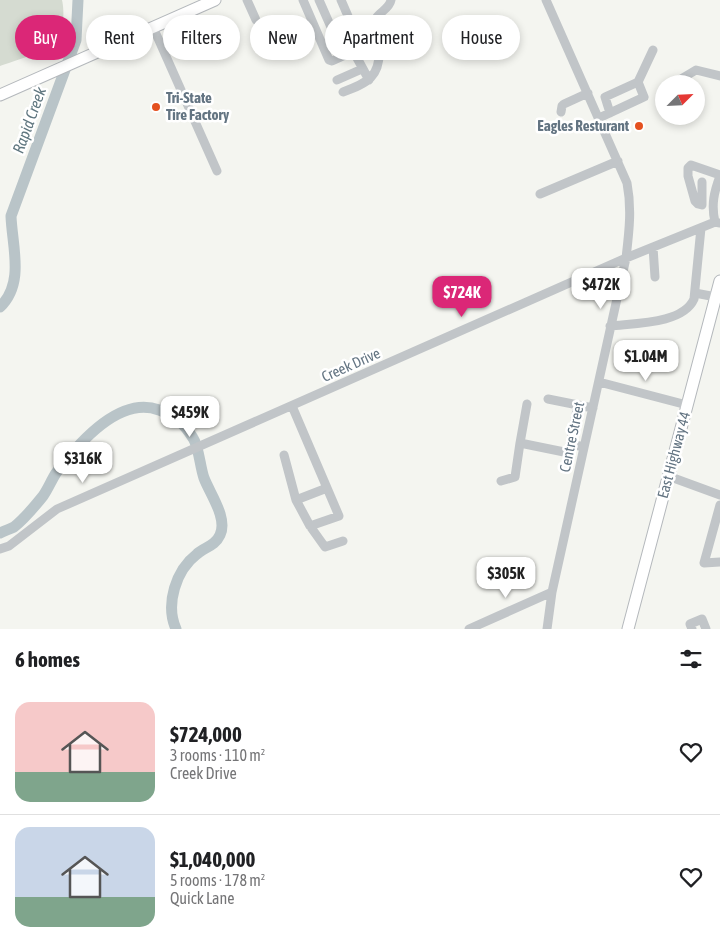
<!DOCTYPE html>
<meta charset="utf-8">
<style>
:root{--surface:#fff;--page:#f2f2f2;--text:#202124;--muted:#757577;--line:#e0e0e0;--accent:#db2777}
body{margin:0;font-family:"Asap Condensed",sans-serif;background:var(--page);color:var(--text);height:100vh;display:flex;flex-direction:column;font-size:19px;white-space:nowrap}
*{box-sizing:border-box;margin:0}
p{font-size:16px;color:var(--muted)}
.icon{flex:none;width:28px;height:28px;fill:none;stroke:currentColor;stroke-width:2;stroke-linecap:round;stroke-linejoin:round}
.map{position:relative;height:629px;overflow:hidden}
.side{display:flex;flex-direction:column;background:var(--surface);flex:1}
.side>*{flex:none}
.hud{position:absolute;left:15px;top:15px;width:690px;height:45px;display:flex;gap:10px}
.needle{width:32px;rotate:66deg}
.controls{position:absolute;left:655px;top:75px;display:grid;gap:10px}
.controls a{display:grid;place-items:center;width:50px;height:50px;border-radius:50%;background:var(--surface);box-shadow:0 2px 8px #0003;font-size:25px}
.price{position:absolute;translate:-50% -42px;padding:0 11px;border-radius:10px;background:#fff;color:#222;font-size:16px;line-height:32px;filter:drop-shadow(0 1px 2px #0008)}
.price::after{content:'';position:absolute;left:50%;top:30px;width:15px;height:11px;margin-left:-8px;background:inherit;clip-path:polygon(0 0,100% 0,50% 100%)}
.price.selected{background:var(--accent);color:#fff}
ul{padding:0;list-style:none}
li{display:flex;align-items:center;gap:15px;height:125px;padding:0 15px}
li+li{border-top:1px solid var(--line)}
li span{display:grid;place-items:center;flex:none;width:140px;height:100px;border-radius:15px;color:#555}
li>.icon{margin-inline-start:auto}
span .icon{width:60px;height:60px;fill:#fffc;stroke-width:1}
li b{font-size:21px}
h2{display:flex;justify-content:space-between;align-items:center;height:60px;padding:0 15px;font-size:21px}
.tag{padding:0 18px;border-radius:22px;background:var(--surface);box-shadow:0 2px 8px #0003;font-size:18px;line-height:45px}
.tag.selected{background:var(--accent);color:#fff}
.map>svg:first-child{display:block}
.green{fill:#d5dbd1}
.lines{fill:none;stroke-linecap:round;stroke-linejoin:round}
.river{stroke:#b9c4c8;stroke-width:11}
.major-casing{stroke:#b4b8bc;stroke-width:13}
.minor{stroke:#c1c5c8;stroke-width:9}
.major{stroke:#fff;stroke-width:11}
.poi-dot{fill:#e45120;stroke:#fff;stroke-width:2}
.labels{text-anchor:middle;stroke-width:5;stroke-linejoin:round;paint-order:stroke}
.poi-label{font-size:15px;font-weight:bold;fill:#637482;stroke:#fff;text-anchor:start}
.street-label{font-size:15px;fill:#637482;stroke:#fff}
.water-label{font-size:16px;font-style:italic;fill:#5f767f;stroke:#fff}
</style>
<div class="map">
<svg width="720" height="629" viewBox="0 0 720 629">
<rect width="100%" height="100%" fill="#f4f5f0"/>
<path class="green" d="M0 0H62C65 13 64 36 52 45 41 53 14 61 0 66Z"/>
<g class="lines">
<path class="river" d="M0 307C25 283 12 246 11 216L76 40 78 0
M0 533C4 531 10 529 14 527 24 519 35 506 43 496 48 489 51 481 56 473 77 445 119 395 159 410 176 417 183 422 193 438 199 447 200 467 204 478 210 494 228 518 220 535 215 546 205 547 197 554 176 570 165 604 176 629"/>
<g class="major-casing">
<path id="major" d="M0 95 215 0
M628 629 720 281"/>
</g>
<path class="minor" d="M247 0 256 20
M303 0 329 60 332 61 352 52
M319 0 338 43
M341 0 354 30
M546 0 627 183C632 209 629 232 626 258L552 592 547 629
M153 27 217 171
M337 80 362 69
M369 80 344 34 354 30 374 25
M680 84 681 79 696 70 720 76
M343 92C367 83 381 77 379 48 379 40 374 32 374 25 375 12 389 11 391 0
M561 112 562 106 564 104 588 93
M610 113 605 97 638 82
M599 118 644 97 638 82 653 50
M702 182V205L698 204 695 201 688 176V168L691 165 720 175
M540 194 618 161
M715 222C711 205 714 192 720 176
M653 247 655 277
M695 293 716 297
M610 326C635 323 683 324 694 299L701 228
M599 382 687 405
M548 399 593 408
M527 404 520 443 569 453 570 444
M578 405 570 444 584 447
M292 406 339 516 310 526
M284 455 296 500 310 526 325 547 343 541
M668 476 720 495
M501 481 515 477 520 443
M296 500 327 488
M720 505 704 563 720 562
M0 549 9 546 57 509 626 258 715 222 720 223
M469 629 552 592
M692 629 690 624 702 619 706 629"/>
<use href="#major" class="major"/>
</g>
<g class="poi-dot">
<circle cx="156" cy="107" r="5"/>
<circle cx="639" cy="126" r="5"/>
</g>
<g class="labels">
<g class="poi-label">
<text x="166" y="103">Tri-State<tspan x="166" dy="17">Tire Factory</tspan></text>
<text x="629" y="131" text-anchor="end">Eagles Resturant</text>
</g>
<g class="street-label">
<text transform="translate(351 365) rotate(-24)" y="5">Creek Drive</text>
<text transform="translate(572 437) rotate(-78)" y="5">Centre Street</text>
<text transform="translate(674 455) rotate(-75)" y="5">East Highway 44</text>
</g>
<g class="water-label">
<text transform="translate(29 120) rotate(-70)" y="6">Rapid Creek</text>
</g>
</g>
</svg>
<div class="controls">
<a><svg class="needle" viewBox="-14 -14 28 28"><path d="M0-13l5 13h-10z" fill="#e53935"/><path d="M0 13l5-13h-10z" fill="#757577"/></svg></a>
</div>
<b class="price" style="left:601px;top:310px">$472K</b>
<b class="price selected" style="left:462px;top:318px">$724K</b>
<b class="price" style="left:646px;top:382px">$1.04M</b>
<b class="price" style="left:190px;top:438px">$459K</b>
<b class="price" style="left:83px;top:484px">$316K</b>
<b class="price" style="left:506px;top:599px">$305K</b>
<div class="hud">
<a class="tag selected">Buy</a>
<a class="tag">Rent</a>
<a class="tag">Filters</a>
<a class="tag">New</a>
<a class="tag">Apartment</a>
<a class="tag">House</a>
</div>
</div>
<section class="side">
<h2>6 homes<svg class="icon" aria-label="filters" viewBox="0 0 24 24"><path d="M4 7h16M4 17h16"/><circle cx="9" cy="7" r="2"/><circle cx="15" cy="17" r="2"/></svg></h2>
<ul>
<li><span style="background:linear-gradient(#f6c9c9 70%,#7fa58c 0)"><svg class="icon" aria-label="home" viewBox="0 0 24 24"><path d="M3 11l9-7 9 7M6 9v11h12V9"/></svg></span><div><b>$724,000</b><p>3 rooms · 110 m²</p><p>Creek Drive</p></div><svg class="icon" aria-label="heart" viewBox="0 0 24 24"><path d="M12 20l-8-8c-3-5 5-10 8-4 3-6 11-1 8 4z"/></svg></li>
<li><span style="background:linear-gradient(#c9d6e8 70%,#7fa58c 0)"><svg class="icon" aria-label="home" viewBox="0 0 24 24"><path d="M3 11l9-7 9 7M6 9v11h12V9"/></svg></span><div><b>$1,040,000</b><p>5 rooms · 178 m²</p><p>Quick Lane</p></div><svg class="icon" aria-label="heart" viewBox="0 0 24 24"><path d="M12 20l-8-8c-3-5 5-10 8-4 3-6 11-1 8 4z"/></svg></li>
</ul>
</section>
